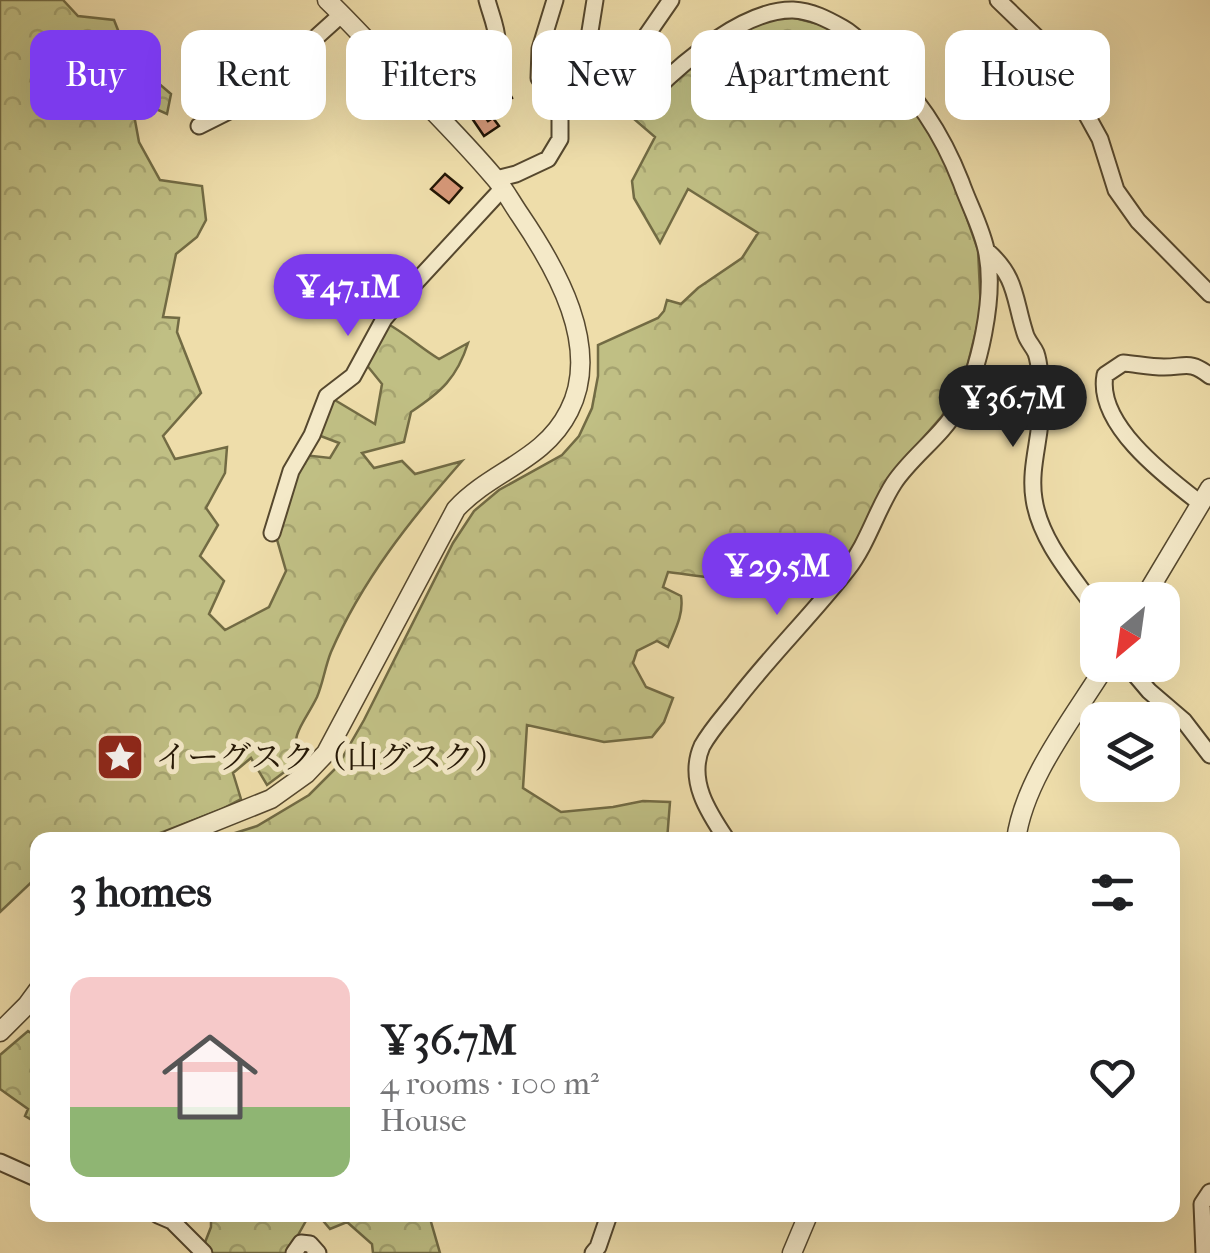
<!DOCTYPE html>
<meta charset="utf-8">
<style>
:root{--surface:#fff;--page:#f6f6f6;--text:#202124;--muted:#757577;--line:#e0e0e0;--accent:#7c3aed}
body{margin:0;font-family:"IM FELL French Canon","Noto Serif JP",serif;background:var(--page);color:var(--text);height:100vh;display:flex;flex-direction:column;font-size:38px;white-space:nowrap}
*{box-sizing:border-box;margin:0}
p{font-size:32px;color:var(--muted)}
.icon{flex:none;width:55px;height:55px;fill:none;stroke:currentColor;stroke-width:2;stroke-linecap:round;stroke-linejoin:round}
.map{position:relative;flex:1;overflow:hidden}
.details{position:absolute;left:30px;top:832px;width:1150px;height:390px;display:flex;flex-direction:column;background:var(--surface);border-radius:20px;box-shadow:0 10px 40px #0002}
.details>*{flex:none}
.banner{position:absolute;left:30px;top:30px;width:1150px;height:90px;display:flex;gap:20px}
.needle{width:65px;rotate:209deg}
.fabs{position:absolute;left:1080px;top:582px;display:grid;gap:20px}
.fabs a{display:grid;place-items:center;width:100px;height:100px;border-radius:20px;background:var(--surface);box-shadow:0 10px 40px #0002;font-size:50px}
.price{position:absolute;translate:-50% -85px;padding:0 22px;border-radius:35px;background:var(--accent);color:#fff;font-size:32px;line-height:65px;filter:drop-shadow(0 2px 5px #0008)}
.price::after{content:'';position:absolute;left:50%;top:60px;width:30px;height:22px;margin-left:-15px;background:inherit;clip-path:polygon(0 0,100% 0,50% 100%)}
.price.current{background:#222;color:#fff}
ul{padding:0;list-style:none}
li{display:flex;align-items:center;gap:30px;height:250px;padding:0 40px}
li+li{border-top:2px solid var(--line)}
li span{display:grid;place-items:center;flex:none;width:280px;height:200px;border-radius:20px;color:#555}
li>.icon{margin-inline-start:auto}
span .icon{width:120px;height:120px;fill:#fffc;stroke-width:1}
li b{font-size:42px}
h2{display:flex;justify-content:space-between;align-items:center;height:120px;padding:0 40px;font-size:42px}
.chip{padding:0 35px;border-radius:20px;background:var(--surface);box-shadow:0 10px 40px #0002;font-size:35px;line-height:90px}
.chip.current{background:var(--accent);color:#fff}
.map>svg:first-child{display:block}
.forest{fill:url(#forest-crowns);stroke:#726b44;stroke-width:2.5}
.building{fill:#d69878;stroke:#241705;stroke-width:2.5}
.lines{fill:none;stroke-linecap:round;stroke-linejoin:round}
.minor-casing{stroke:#56482e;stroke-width:19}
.tertiary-casing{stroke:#56482e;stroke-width:21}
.minor{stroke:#f4e9c8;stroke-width:15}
.tertiary{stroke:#f4e9c8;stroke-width:18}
.labels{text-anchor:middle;stroke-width:10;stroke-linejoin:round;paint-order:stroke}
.poi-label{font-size:32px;fill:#241705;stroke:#f4e9c8;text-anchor:start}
</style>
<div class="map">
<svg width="1210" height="1253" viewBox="0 0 1210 1253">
<defs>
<pattern id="forest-crowns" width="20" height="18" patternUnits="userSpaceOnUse" patternTransform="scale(2.5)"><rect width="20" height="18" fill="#c0bf84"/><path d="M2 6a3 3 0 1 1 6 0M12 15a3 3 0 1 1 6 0" fill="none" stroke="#a5a370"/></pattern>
</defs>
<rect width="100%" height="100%" fill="#eda"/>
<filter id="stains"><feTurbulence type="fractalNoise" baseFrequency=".002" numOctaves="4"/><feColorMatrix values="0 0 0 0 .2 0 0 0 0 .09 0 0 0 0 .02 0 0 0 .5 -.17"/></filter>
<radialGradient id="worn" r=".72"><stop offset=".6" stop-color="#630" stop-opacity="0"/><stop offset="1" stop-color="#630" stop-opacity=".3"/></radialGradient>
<path class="forest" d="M0 0H63L78 16 114 20 129 58 171 94 167 114 145 104 134 115 139 142 160 180 202 186 206 220 197 237 176 254 163 317 179 318 177 332 201 393 163 436 175 459 227 447 225 473 206 508 218 525 200 556 224 581 209 614 225 630 269 607 286 571 276 536 304 455 330 458 339 443 318 435 333 399 375 424 382 384 365 363 388 324C406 334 421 348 439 359L468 343C457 378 441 392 411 412L404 442 362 453 374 468 402 461 415 474 462 461C411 519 362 580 331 652 325 667 323 683 317 697 305 722 291 732 296 760L291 767 267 785 251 758 233 773 241 799 220 810 142 840H38L37 877 0 912Z
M783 15 826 26 850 41 900 87 947 162 978 250 981 311 965 375 942 416 891 475 846 560 818 591 794 571C749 586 714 578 668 572L663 587 681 596C684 614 675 630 668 647L657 641 637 651 633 663 646 687 673 698 664 722 652 737 604 742 527 725 523 788 561 812 613 807 643 801 670 802 667 840H213L257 826 309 795 337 767 364 720 453 543 474 511 499 490 562 455 579 436 592 408 598 376V345L658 318 664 311 667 300 681 304 698 288 742 258 758 233 688 189 660 243 634 198 632 181 655 137 626 112 605 100 656 101C692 61 732 32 783 15Z
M28 1031 37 1037V1123L25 1116 28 1109 0 1089V1055Z
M211 1215H429L440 1253H373L372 1244 347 1222 330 1229 319 1216 307 1219 288 1253H212L204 1245 211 1227Z"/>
<path class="building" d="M502 79 512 98 496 107 485 88Z
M474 102 488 121 493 118 499 126 484 136 465 108Z
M445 174 462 188 449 203 431 189Z"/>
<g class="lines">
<g class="minor-casing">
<path id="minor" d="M595 0 587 50 593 70 610 86 629 95 652 93C684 61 745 9 793 10 812 11 827 19 843 28 856 35 866 48 877 58 916 95 941 131 961 182 969 205 983 230 987 254 995 297 980 371 958 408 941 437 912 456 894 483 876 511 868 543 847 570 811 616 769 657 734 703 723 717 711 730 702 746 687 780 708 812 727 840
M998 0 1052 52 1100 139 1116 190 1138 221 1210 294
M652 93 633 55 671 0
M426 103C447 89 498 69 497 40 497 28 490 12 487 0
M199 126 241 105 342 14
M496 179 516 174 548 159 560 139V112L539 78 540 49 555 0
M987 251C1017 277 1014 299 1025 333 1027 341 1033 346 1036 353 1041 367 1041 391 1041 407 1041 438 1029 468 1034 499 1040 541 1074 578 1098 612
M1200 503C1165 476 1096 424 1105 375L1123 363C1136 364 1150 367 1164 367 1186 367 1190 360 1210 376
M272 533 291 471 312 435 327 396 353 376 384 319 405 294 502 189
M1127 665 1149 691 1184 721 1210 755
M0 1162 38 1179
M158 1215 172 1221 204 1253
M294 1253 301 1243 310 1244 318 1253
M593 1253 598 1247 609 1215
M1204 1253 1202 1204 1210 1192"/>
</g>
<g class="tertiary-casing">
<path id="tertiary" d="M1143 600 1210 488
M169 840 271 799 306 774 326 753 456 509C492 470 544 461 569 411 602 347 556 268 520 215 511 202 504 188 494 177 468 146 439 117 411 88 383 58 356 28 327 0
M1016 840C1024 779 1074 717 1106 665
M0 1032 27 1005 38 990
M792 1253 808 1215"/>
</g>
<use href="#minor" class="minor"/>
<use href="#tertiary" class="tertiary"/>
</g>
<defs>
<g id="sight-square" transform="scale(2.5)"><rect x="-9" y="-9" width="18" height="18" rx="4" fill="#8f2418" stroke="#f4e9c8"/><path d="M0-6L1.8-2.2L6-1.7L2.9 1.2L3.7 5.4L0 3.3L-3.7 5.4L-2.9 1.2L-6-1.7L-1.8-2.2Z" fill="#fff"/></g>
</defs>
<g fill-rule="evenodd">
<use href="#sight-square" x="120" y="757"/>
</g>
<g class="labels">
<g class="poi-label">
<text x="155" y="768">イーグスク（山グスク）</text>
</g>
</g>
<rect width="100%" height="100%" filter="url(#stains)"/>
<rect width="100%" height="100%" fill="url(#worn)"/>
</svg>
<div class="fabs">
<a><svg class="needle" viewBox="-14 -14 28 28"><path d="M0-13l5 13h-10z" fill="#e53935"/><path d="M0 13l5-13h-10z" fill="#757577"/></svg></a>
<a><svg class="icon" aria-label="layers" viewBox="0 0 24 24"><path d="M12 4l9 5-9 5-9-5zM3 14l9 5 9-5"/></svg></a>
</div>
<b class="price" style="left:348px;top:339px">¥47.1M</b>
<b class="price current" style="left:1013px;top:450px">¥36.7M</b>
<b class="price" style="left:777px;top:618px">¥29.5M</b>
<div class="banner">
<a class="chip current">Buy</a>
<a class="chip">Rent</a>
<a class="chip">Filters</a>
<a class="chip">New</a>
<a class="chip">Apartment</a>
<a class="chip">House</a>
</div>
<section class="details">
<h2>3 homes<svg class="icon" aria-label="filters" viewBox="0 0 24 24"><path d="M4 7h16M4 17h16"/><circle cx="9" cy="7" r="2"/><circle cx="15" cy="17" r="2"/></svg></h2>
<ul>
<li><span style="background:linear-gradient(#f6c9c9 65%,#8fb573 0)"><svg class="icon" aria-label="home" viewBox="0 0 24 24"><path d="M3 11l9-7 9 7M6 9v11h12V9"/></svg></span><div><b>¥36.7M</b><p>4 rooms · 100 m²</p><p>House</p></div><svg class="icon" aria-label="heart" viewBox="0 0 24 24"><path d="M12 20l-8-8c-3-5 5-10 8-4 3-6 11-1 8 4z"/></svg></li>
</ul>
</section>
</div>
